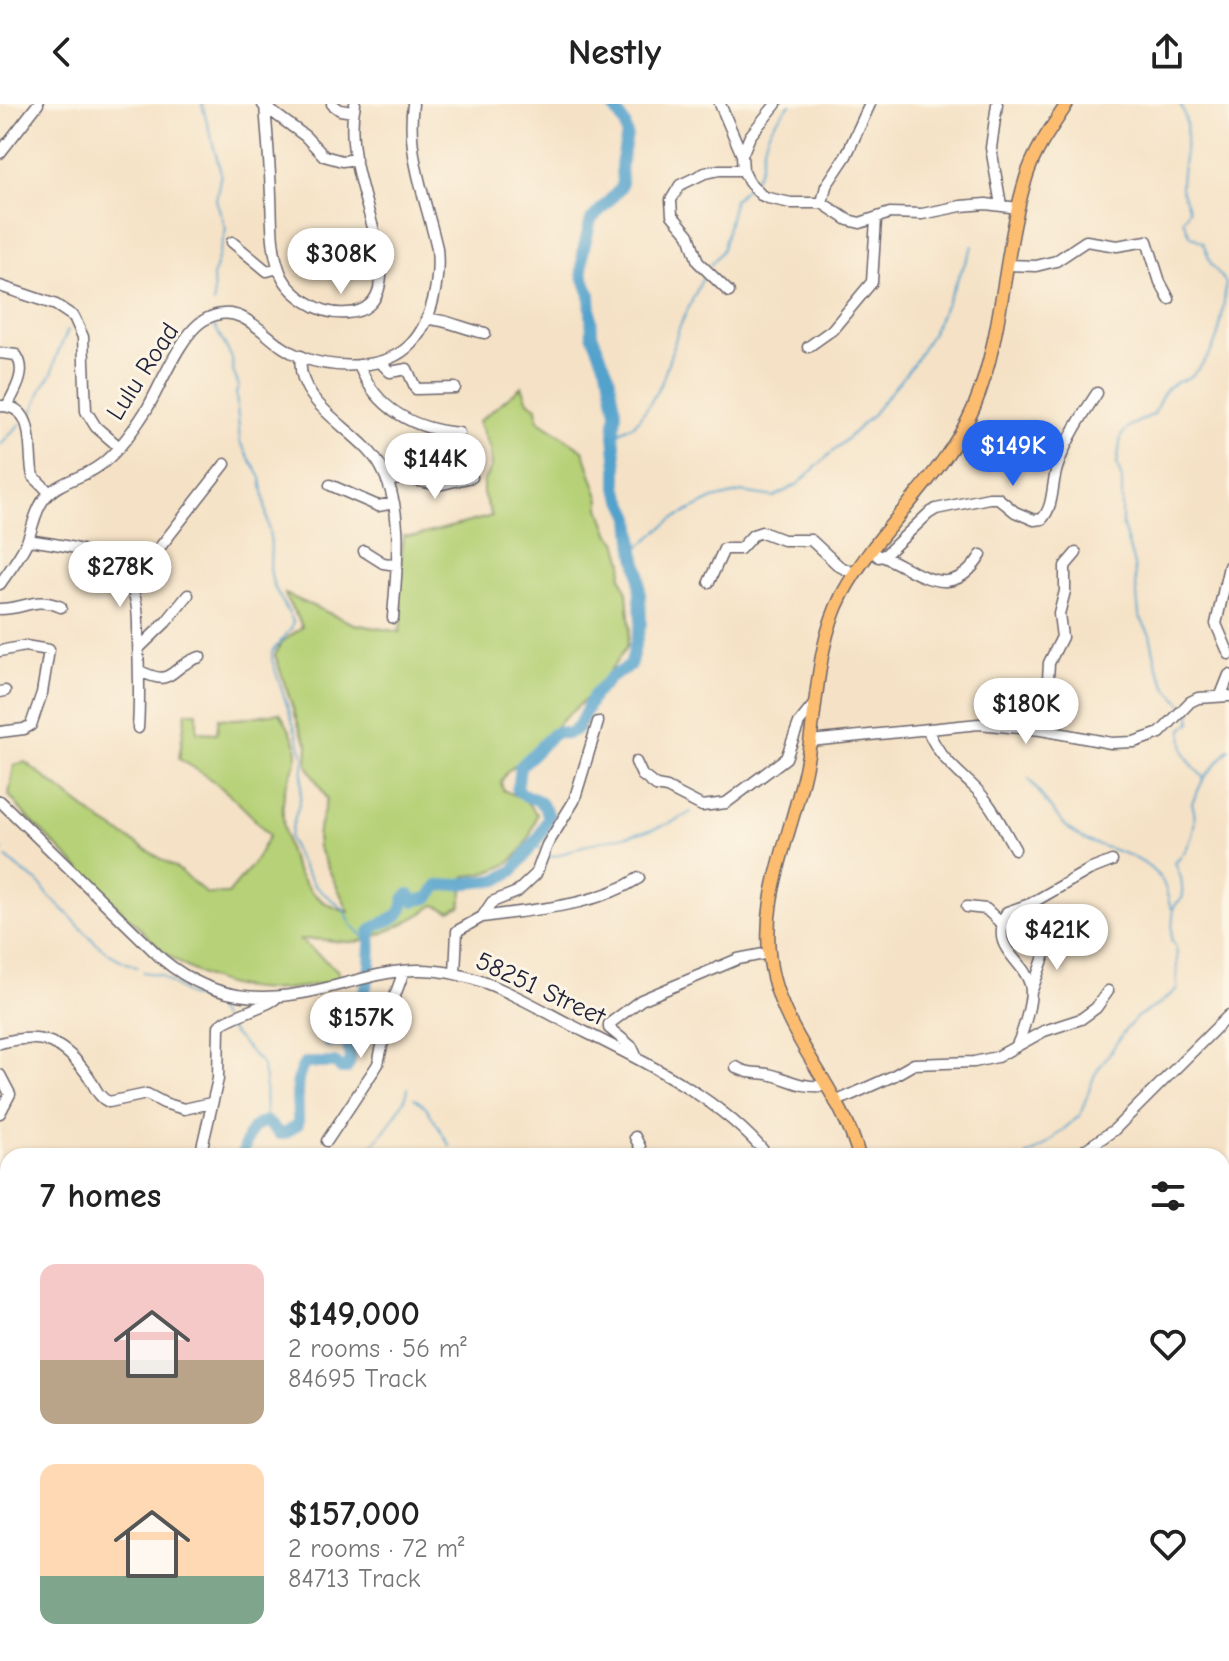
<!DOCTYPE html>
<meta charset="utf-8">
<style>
:root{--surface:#fff;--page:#f2f2f2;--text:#222;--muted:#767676;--accent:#2563eb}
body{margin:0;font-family:"Comic Neue",sans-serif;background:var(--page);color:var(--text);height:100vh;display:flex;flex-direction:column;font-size:30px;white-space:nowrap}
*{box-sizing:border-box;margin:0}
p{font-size:26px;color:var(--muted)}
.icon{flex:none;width:44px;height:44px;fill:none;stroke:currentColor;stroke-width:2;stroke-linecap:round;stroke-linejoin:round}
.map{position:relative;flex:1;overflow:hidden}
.details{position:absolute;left:0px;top:1044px;width:1230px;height:514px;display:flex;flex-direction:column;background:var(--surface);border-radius:24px 24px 0 0;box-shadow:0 2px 6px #0004}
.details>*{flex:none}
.price{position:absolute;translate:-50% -68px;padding:0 18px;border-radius:28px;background:#fff;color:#222;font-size:26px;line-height:52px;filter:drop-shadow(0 2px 4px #0008)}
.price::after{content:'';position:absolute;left:50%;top:48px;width:24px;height:18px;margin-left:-12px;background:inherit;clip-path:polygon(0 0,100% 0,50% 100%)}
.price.current{background:var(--accent);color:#fff}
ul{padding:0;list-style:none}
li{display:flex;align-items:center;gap:24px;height:200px;padding:0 40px}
li span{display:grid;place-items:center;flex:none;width:224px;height:160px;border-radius:16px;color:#555}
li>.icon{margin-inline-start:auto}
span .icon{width:96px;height:96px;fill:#fffc;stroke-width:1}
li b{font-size:34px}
h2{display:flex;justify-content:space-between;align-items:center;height:96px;padding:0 40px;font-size:34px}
header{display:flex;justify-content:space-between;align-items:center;height:104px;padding:0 40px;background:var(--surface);font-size:36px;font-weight:700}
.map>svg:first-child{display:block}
.green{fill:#b6d177;stroke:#6c7a59;stroke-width:2}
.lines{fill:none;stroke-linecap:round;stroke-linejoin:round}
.stream{stroke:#52a2cc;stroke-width:2}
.river{stroke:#52a2cc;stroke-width:12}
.minor-casing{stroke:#6c656c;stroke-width:13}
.major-casing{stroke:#6c656c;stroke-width:15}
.minor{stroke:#fff;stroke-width:10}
.major{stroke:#fcbd6f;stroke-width:12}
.labels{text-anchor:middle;stroke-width:6;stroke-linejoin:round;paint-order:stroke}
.street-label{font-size:26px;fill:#22223b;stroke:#fcf5e5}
</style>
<header><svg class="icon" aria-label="back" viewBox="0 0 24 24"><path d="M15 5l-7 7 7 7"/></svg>Nestly<svg class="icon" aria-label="share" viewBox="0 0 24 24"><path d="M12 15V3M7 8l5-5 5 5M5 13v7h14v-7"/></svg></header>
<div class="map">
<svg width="1229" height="1557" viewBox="0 0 1229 1557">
<rect width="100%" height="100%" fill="#fcf5e5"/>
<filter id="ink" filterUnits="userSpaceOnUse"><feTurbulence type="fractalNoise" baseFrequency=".0125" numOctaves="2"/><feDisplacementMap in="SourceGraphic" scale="16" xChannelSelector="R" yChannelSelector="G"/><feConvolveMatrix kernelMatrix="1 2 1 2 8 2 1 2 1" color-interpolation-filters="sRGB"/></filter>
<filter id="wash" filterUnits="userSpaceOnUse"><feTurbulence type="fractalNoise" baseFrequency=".006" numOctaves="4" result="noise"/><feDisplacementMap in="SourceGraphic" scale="32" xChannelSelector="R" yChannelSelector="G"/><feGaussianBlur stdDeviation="1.8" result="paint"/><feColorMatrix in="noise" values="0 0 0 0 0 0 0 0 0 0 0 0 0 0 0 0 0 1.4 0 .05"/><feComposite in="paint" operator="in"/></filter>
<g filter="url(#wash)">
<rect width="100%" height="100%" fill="#f5e2c6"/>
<path class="green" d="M522 282 528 297 537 303 538 316 583 346 600 396V404L610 431 617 437 623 459 621 473 627 489 630 524 627 543 595 587 560 618 536 644 507 668 501 678 503 686 525 696 537 710C527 751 507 769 465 772L461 802 450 807 435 801C417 813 371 839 350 838 333 838 317 833 300 836L337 866 340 872 337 876C272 893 219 890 164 848L26 712 9 691 14 661 25 658 102 718 179 766 207 790H228L253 760 269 732C244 701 215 675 179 655L186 608H197V628L217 629 219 614C239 618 260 610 280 609 286 620 297 636 297 649 297 664 286 675 284 689 278 738 297 797 349 808L318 743 317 731 327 695 307 661 308 640 301 628 275 551 281 539 302 523C298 509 288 503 285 490L354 520 400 528 402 504 398 495 403 432H416L492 412 483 390V378L491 363 490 345 478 318Z"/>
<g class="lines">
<path class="stream" d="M202 0 221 69 216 96 226 125 213 172 214 200
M613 0 614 4
M1180 0C1194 22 1181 58 1181 82 1181 90 1187 99 1189 106L1183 116 1190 131 1203 139 1211 160 1226 179C1222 215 1221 246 1192 271 1187 275 1181 277 1175 279 1163 285 1159 298 1154 310L1130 322 1121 332 1117 360 1122 376V419L1134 461 1139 511 1150 531 1157 562 1167 584 1182 600
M754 76C763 64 761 53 765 39 768 24 780 12 790 0
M710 162 723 145 734 96 746 84
M214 221 232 254 233 267 239 282 236 289 240 338 261 374 271 440 270 465 273 481 293 517 291 525 272 548V556L304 652 300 696 289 734 298 755 315 782 343 805 352 821 370 839
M31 312 43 282 52 270 56 253 68 226
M614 331 635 320 649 301 662 278 679 224 704 171
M0 341 20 320
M634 447 673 415 713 395 742 388 774 393 798 380 871 312 914 259 933 227 973 142
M1204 674 1229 645
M1029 675C1042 691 1054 711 1068 724 1097 750 1132 740 1161 775 1167 783 1167 796 1172 805
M533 738 541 745
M0 743 3 747
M549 752 553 753C565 749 577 744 589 740 624 731 660 728 691 708
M7 754C16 764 26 770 36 776 42 780 46 790 52 795 84 822 93 848 137 863
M143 868 160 871 189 892 213 900 221 914
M225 921 261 959 265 974 266 1017
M414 994 426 1003 450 1042
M361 1052C373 1045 408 997 408 984
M1026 1052 1043 1043 1080 1011 1095 970 1126 925 1138 912 1158 901 1177 885V854L1176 843 1171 835 1174 802 1183 793 1181 774 1175 759C1191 744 1199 720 1192 699L1204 674C1187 656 1181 651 1183 625L1191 618V606
M965 1550 967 1557"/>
<path class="river" d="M242 1052C248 1036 247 1023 266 1017L280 1030 286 1029 298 1020C299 999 292 978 305 959H336L341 965H346C353 955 350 949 346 938H328C326 916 348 912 360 895 372 878 371 848 370 828 384 811 401 822 404 795L409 790 414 797 428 794 438 782 498 776 514 766 541 730 549 712C538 688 532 699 517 686L520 663 552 631 557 628 567 630 577 625 594 591 612 572 630 562 641 519 639 468 634 447 631 413 617 384V363L614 331 616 308 609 271 592 230 590 191 582 169 583 147 591 116 619 86 622 79 621 61 627 31 625 20 614 4
M2 1557 8 1545"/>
</g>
</g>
<g filter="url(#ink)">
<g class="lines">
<g class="minor-casing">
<path id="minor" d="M265 0C267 31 270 61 271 92 272 115 271 143 279 165 287 190 321 212 347 209 365 208 377 198 380 180 384 159 378 140 372 120 362 84 346 38 355 0
M332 0 340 6 353 8
M720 0 742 51 743 66 749 78 761 91 768 94 791 99H822L848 116 860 119 890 109 922 110 961 102 986 100 1018 104
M997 0 991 44 1001 101
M263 1 305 32 324 52 342 57 356 55
M0 49 38 0
M742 51 750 32 776 0
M822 99 826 82 846 52 870 0
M232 138 267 167 278 164
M1008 161 1036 162 1056 157 1086 137 1117 142 1147 137 1160 178 1169 195
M0 182 56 201 74 213 83 233 86 307 96 323 118 342
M729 188 698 158 689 131 672 111 671 96 680 81 705 69 719 66H743
M426 215C447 215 463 225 485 229
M808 243 832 226 872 178 876 115
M0 249 16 251C28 267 15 287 7 302
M301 252C294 302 360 325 381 363 406 408 396 465 393 514
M380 258 390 268 407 265 416 285 455 284
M359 261C376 305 414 325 459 329
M0 302C38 301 27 348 33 372L50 389
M387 377 404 374 438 381 472 373
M330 381 378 402 394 399
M28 436C69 442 121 447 135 494 139 508 138 523 138 537 139 567 140 594 138 624
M364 447 383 459 397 461
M872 447 879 453 886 450 928 410 936 405 989 394H998L1015 408 1034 416 1042 415C1055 401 1051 378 1058 361 1067 335 1082 312 1097 289
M882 452C919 468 951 500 981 451
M1229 462 1216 520 1229 550
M128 478 146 461 225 360
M709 478 724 445H740L753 431 762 428 783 436H811L839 462 855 470
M0 480C9 467 19 454 26 440 33 425 34 408 44 395 57 378 79 375 96 364 115 352 135 324 147 305 161 281 182 227 206 215 217 209 230 208 241 213 262 222 275 243 301 253 333 265 385 267 411 240 433 217 440 174 437 144 426 96 406 49 413 0
M0 505C26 505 34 492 61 503
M139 544 166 518 188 491
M0 547 25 542 49 546 42 589 31 621 24 625 0 628
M140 567C176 585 168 562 200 553
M0 588 5 587
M1221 591 1229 571
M1041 626 1046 608 1049 559 1062 533 1059 510 1065 487V462L1076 449
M928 627C939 652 953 663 972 681 991 698 1002 723 1015 745
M810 637 979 620 1041 626 1111 639 1134 638 1160 629 1190 598 1198 594 1229 592
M636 658 642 671 656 682 667 684 702 702 726 699 786 654 799 619 815 599
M0 697 162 855C221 904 276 898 346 879 369 873 393 866 418 866 474 865 523 896 571 921 639 955 719 992 768 1052
M967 803 986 805 1004 822
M482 813 492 798 517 788 536 770 547 741 574 697 598 618
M455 870 457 827 482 813C534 805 594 803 639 774
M1032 886 1050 836 1061 832 1094 834
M0 939C42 928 64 937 89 973 95 983 98 993 109 998L147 990 164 999 184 1005 211 999
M1017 941C1023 928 1034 893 1030 880 1022 852 989 847 1007 808L1030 800 1089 766 1112 757
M637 954 632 943 609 924V920L641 896 738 855 769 849
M736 963C747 970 755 968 768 970 791 975 798 984 825 982
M0 971 10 990 0 1009
M835 998 893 972 914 960 974 958 997 953 1044 927 1081 915 1096 904 1108 887
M635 1033 640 1043 638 1052
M327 1037 378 960 390 905 404 867
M200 1052 218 975 219 922C227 913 260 905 275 895
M1076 1052 1114 1026 1229 911
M1222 1218 1229 1220
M1222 1280 1229 1232
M1222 1370 1229 1358
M170 1550 172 1557
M349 1550 355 1557
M980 1550 984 1557
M24 1557 27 1550
M211 1557 217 1550
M1000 1557 1038 1550"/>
</g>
<g class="major-casing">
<path id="major" d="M859 1052C842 988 789 938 773 873 755 798 792 733 806 661 818 604 815 543 842 491 878 423 943 375 974 303 1004 230 1003 148 1026 74 1034 47 1052 23 1067 0
M827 1550V1557"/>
</g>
<use href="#minor" class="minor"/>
<use href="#major" class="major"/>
</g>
</g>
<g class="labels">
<g class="street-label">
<text transform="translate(142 267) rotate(-57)" y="9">Lulu Road</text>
<text transform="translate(541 884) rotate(25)" y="9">58251 Street</text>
</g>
</g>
</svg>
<b class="price" style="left:341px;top:192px">$308K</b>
<b class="price current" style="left:1013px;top:384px">$149K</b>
<b class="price" style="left:435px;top:397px">$144K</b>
<b class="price" style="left:120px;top:505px">$278K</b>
<b class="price" style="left:1026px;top:642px">$180K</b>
<b class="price" style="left:1057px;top:868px">$421K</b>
<b class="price" style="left:361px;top:956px">$157K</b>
<section class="details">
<h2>7 homes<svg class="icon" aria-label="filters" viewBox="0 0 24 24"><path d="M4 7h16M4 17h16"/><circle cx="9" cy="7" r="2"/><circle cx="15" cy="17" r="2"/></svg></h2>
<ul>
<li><span style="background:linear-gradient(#f6c9c9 60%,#b9a48a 0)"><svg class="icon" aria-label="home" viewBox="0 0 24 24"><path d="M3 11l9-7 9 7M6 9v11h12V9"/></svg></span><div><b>$149,000</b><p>2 rooms · 56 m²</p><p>84695 Track</p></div><svg class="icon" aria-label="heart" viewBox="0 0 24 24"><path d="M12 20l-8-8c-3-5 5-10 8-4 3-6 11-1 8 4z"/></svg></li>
<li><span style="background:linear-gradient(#ffd9b3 70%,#7fa58c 0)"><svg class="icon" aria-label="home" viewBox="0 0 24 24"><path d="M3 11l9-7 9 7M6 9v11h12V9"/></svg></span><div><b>$157,000</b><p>2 rooms · 72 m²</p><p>84713 Track</p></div><svg class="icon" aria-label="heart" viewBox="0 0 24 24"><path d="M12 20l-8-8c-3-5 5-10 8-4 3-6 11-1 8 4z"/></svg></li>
</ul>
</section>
</div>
